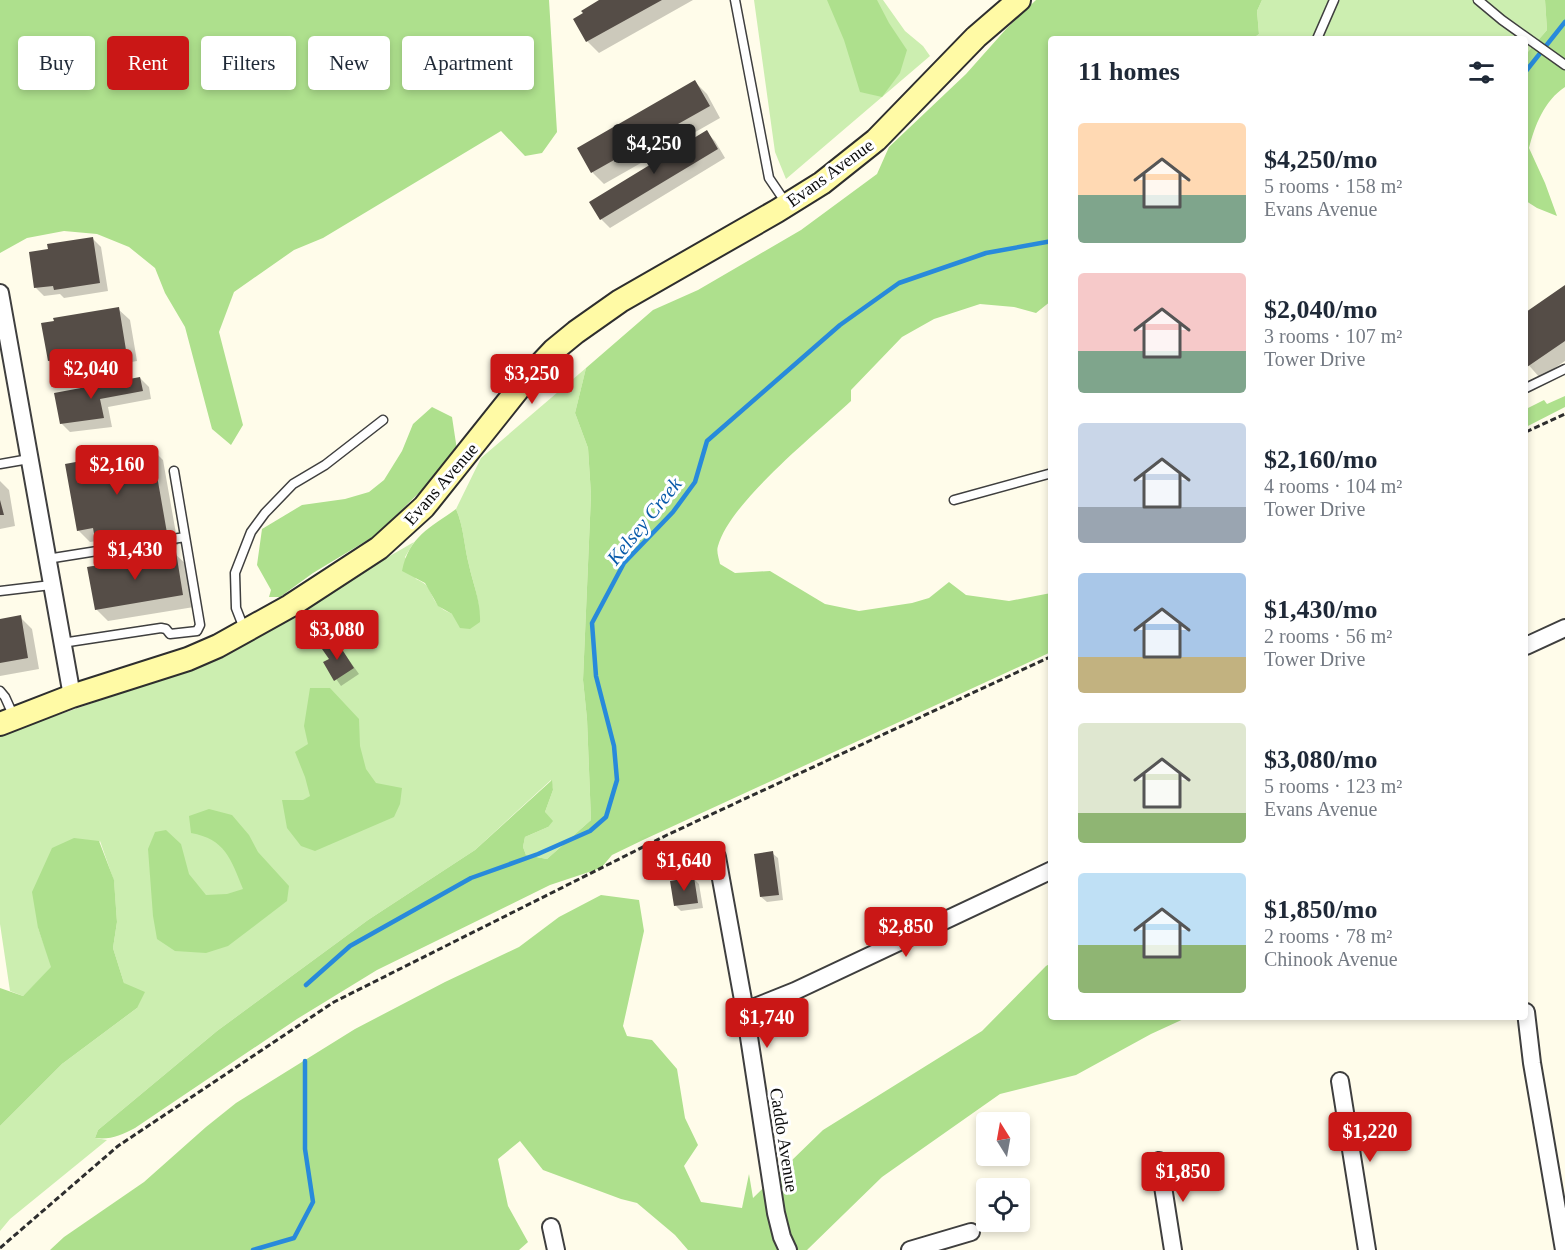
<!DOCTYPE html>
<meta charset="utf-8">
<style>
:root{--surface:#fff;--page:#f2f2f3;--text:#1f2937;--muted:#747a83;--accent:#ca1716}
body{margin:0;font-family:Georgia,serif;background:var(--page);color:var(--text);height:100vh;display:flex;flex-direction:column;font-size:22px;white-space:nowrap}
*{box-sizing:border-box;margin:0}
p{font-size:20px;color:var(--muted)}
.icon{flex:none;width:33px;height:33px;fill:none;stroke:currentColor;stroke-width:2;stroke-linecap:round;stroke-linejoin:round}
.map{position:relative;flex:1;overflow:hidden}
.sheet{position:absolute;left:1048px;top:36px;width:480px;height:984px;display:flex;flex-direction:column;background:var(--surface);border-radius:6px;box-shadow:0 3px 9px #0003}
.sheet>*{flex:none}
.banner{position:absolute;left:18px;top:36px;width:570px;height:54px;display:flex;gap:12px}
.needle{width:39px;rotate:349deg}
.fabs{position:absolute;left:976px;top:1112px;display:grid;gap:12px}
.fabs a{display:grid;place-items:center;width:54px;height:54px;border-radius:6px;background:var(--surface);box-shadow:0 3px 9px #0003;font-size:30px}
.price{position:absolute;translate:-50% -51px;padding:0 14px;border-radius:6px;background:var(--accent);color:#fff;font-size:20px;line-height:39px;filter:drop-shadow(0 2px 3px #0008)}
.price::after{content:'';position:absolute;left:50%;top:36px;width:18px;height:14px;margin-left:-9px;background:inherit;clip-path:polygon(0 0,100% 0,50% 100%)}
.price.on{background:#222;color:#fff}
ul{padding:0;list-style:none}
li{display:flex;align-items:center;gap:18px;height:150px;padding:0 30px}
li span{display:grid;place-items:center;flex:none;width:168px;height:120px;border-radius:6px;color:#555}
li>.icon{margin-inline-start:auto}
span .icon{width:72px;height:72px;fill:#fffc;stroke-width:1}
li b{font-size:26px}
h2{display:flex;justify-content:space-between;align-items:center;height:72px;padding:0 30px;font-size:26px}
.chip{padding:0 21px;border-radius:6px;background:var(--surface);box-shadow:0 3px 9px #0003;font-size:21px;line-height:54px}
.chip.on{background:var(--accent);color:#fff}
.map>svg:first-child{display:block}
.green{fill:#cceeb0}
.forest{fill:#aee08d}
.shadow{fill:#0003}
.lines{fill:none;stroke-linecap:round;stroke-linejoin:round}
.stream{stroke:#288adb;stroke-width:4.5}
.building{fill:#554d47}
.lane-casing{stroke:#3f3f3f;stroke-width:11}
.street-casing{stroke:#3f3f3f;stroke-width:20}
.secondary-casing{stroke:#2e2e2e;stroke-width:26}
.path{stroke:#2e2e2e;stroke-width:3;stroke-dasharray:6 3;stroke-linecap:butt}
.lane{stroke:#fff;stroke-width:8}
.street{stroke:#fff;stroke-width:16}
.secondary{stroke:#fffaa5;stroke-width:22}
.labels{text-anchor:middle;stroke-width:6;stroke-linejoin:round;paint-order:stroke}
.street-label{font-size:18px;fill:#0c0c0c;stroke:#fff}
.water-label{font-size:20px;font-style:italic;fill:#095baa;stroke:#fff}
</style>
<div class="map">
<svg width="1565" height="1250" viewBox="0 0 1565 1250">
<rect width="100%" height="100%" fill="#fffcea"/>
<path class="green" d="M754 0H883L905 31 923 46 930 56 786 179 775 152Z
M1262 0H1545L1547 30 1526 54V39H1252L1259 34 1257 11Z
M586 368 575 413 588 448 591 495 583 680 587 719 591 820 547 859 526 855 523 847 525 837 548 827 545 812 553 790 551 780 475 850 368 920 217 1031 98 1130 95 1138 107 1140 10 1219 0 1231V1126L62 1064 137 1008 124 983 113 948 117 922 114 881 100 841 38 928 52 967 23 996 10 991 0 924V735L110 697 272 624 414 542 405 557 416 579C433 586 428 593 438 605 447 615 467 618 479 622 481 601 473 584 469 565 464 546 464 527 456 509L481 458Z"/>
<path class="forest" d="M0 0H549L557 132 542 153 525 156 501 131 323 238 294 250 234 292 219 332 243 425 231 445 212 429 185 327 165 293 155 268 129 247 97 234 64 231 27 238 0 253Z
M827 0H877L889 23 907 50 900 73 882 97 860 92 844 40Z
M1036 0H1262L1257 11 1259 34 1252 39H1052L1051 301 1036 313 1014 307 980 304 934 319 902 337 851 390V401C816 434 730 502 718 546 716 551 719 559 720 564L735 573 770 571 825 604 859 611 912 603 929 598 949 582 966 595 1009 601 1051 593V652L643 840 612 855 601 868 550 885 377 970 297 1019 135 1128C121 1135 111 1140 95 1138L98 1130 217 1031 368 920 475 850 552 780 553 790 545 812 553 821 548 827 525 837 523 847 526 855 547 859 591 820 587 719 583 680 591 495 588 448 575 413 586 368 653 310 698 290 801 230 877 174 889 147 966 74 1007 28Z
M1545 0H1565V87C1544 101 1535 125 1529 148L1545 183 1557 216 1537 208 1526 201V54L1547 30Z
M1565 396V407L1526 427V409L1544 400 1547 404Z
M432 407 452 417 457 450 435 477 376 535 313 573 280 597H269L271 590 257 565 262 529 302 505 345 499 369 492 384 480 402 451 413 424Z
M456 509C464 527 464 546 469 565 473 584 481 601 480 622L470 629 460 628 452 614 438 606 425 583 402 571C409 536 430 528 456 509Z
M310 688H330L359 719 360 746 366 769 376 783 402 788 400 804 394 817 315 851 301 846 287 828 282 800H303L310 796 305 777 295 752 308 744 304 726Z
M209 809 232 815 249 835 258 852 289 886 287 901 228 946 206 953 175 951 157 939 153 916 148 849 155 832 166 830 181 844 189 874 206 895 227 894 243 889C231 859 225 839 191 833L189 816Z
M74 838 99 841 114 880 117 922 113 948 124 983 145 992 137 1008 62 1064 0 1126V988L23 996 51 967 38 928 32 892 52 848Z
M601 895 639 900 644 931 623 1026 627 1036 652 1040 677 1069 685 1118 698 1145 684 1166 701 1202 742 1208 749 1174 753 1198 823 1130 982 1031 1046 966 1051 963 1052 1017H1188L1151 1034 1076 1075 1000 1094 882 1177 807 1250H688L675 1235 637 1203 621 1199 543 1170 520 1141 498 1159 508 1206 528 1242 519 1250H50L64 1237 144 1182 206 1127 236 1103 355 1029 445 982 519 947 559 917Z"/>
<path class="shadow" d="M602 0H693L599 53 587 41 575 20Z
M695 82 707 94 720 118 604 184 593 173 579 149Z
M706 132 715 141 725 158 610 228 601 219Z
M93 239 101 247 108 291 64 298 60 294 44 296 36 288 49 250Z
M1565 286V361L1540 378 1526 362V314Z
M118 309 130 320 137 361 74 372 72 370 61 372 49 361 55 322Z
M140 378 149 387 151 399 108 407 112 427 70 432 61 423 56 394Z
M151 448 163 460 178 545 109 556 97 544V541L90 542 78 530Z
M0 481 9 490 15 526 0 529Z
M175 554 187 565 194 607 108 621 96 609Z
M20 617 32 629 39 669 0 676V621Z
M336 642 359 674 341 686 325 663 331 659Z
M772 853 778 858 783 900 767 902 761 897Z
M693 878 699 884 703 908 681 911 676 906Z"/>
<g class="lines">
<path class="stream" d="M1526 71 1565 22
M306 985 350 946 471 878 538 854 590 831 606 817 617 780 614 746 596 676 592 623 624 563 673 512 695 482 707 441 840 325 899 283 986 253 1052 241
M253 1250 294 1238 313 1202 305 1149V1061"/>
</g>
<path class="building" d="M599 0H662L586 42 573 19 583 13 581 11Z
M695 80 710 106 591 173 577 148Z
M707 130 718 149 600 220 589 202Z
M93 237 100 283 54 290 53 286 34 288 29 252 48 249 47 244Z
M1565 285V341L1527 367 1526 365V312Z
M119 307 126 350 61 361 60 359 48 361 41 323 54 321 53 318Z
M140 377 143 391 100 399 104 418 60 424 54 393Z
M152 447 167 533 96 545 93 528 77 531 65 464 81 461V458Z
M0 500 4 515H0Z
M176 552 183 595 95 610 87 567Z
M21 615 28 658 0 663V619Z
M336 640 354 668 334 681 323 662 329 659 322 649Z
M773 851 779 895 760 897 754 854Z
M694 877 698 903 674 906 670 881Z"/>
<g class="lines">
<g class="lane-casing">
<path id="lane" d="M735 0 769 178 786 203
M1478 0 1502 20 1565 65
M1317 39 1334 0
M1526 388 1565 369
M0 464 29 459
M954 500 1052 473
M47 559 185 537
M0 591 51 585
M245 631 236 608 235 573 251 532 265 513 293 484 325 465 383 420
M62 643 161 628 166 629 170 634 197 631 200 625 174 471
M0 691 5 697 14 717"/>
</g>
<g class="street-casing">
<path id="street" d="M0 293 72 696
M1526 646 1565 628
M717 857 745 1011 776 1213 782 1237 788 1250
M745 1011 795 991 1052 870
M1526 1012 1532 1063 1564 1250
M1340 1081 1367 1250
M1159 1161 1173 1250
M551 1227 556 1250
M910 1250 971 1232"/>
</g>
<g class="secondary-casing">
<path id="secondary" d="M0 724 72 696 188 659 218 646 290 606 379 548 424 507 523 383 554 350 576 332 620 301 777 211 822 183 876 140 976 37 1019 0"/>
</g>
<path class="path" d="M1526 432 1565 414
M652 843 662 861
M0 1248 118 1146 334 1002 667 835 1052 656"/>
<use href="#lane" class="lane"/>
<use href="#street" class="street"/>
<use href="#secondary" class="secondary"/>
</g>
<g class="labels">
<g class="street-label">
<text transform="translate(830 173) rotate(-36)" y="6">Evans Avenue</text>
<text transform="translate(441 484) rotate(-49)" y="6">Evans Avenue</text>
<text transform="translate(784 1140) rotate(81)" y="6">Caddo Avenue</text>
</g>
<g class="water-label">
<text transform="translate(644 521) rotate(-51)" y="7">Kelsey Creek</text>
</g>
</g>
</svg>
<div class="fabs">
<a><svg class="needle" viewBox="-14 -14 28 28"><path d="M0-13l5 13h-10z" fill="#e53935"/><path d="M0 13l5-13h-10z" fill="#747a83"/></svg></a>
<a><svg class="icon" aria-label="locate" viewBox="0 0 24 24"><circle cx="12" cy="12" r="6"/><path d="M12 2v4M12 18v4M2 12h4M18 12h4"/></svg></a>
</div>
<b class="price on" style="left:654px;top:175px">$4,250</b>
<b class="price" style="left:91px;top:400px">$2,040</b>
<b class="price" style="left:532px;top:405px">$3,250</b>
<b class="price" style="left:117px;top:496px">$2,160</b>
<b class="price" style="left:135px;top:581px">$1,430</b>
<b class="price" style="left:337px;top:661px">$3,080</b>
<b class="price" style="left:684px;top:892px">$1,640</b>
<b class="price" style="left:906px;top:958px">$2,850</b>
<b class="price" style="left:767px;top:1049px">$1,740</b>
<b class="price" style="left:1370px;top:1163px">$1,220</b>
<b class="price" style="left:1183px;top:1203px">$1,850</b>
<div class="banner">
<a class="chip">Buy</a>
<a class="chip on">Rent</a>
<a class="chip">Filters</a>
<a class="chip">New</a>
<a class="chip">Apartment</a>
</div>
<section class="sheet">
<h2>11 homes<svg class="icon" aria-label="filters" viewBox="0 0 24 24"><path d="M4 7h16M4 17h16"/><circle cx="9" cy="7" r="2"/><circle cx="15" cy="17" r="2"/></svg></h2>
<ul>
<li><span style="background:linear-gradient(#ffd9b3 60%,#7fa58c 0)"><svg class="icon" aria-label="home" viewBox="0 0 24 24"><path d="M3 11l9-7 9 7M6 9v11h12V9"/></svg></span><div><b>$4,250/mo</b><p>5 rooms · 158 m²</p><p>Evans Avenue</p></div></li>
<li><span style="background:linear-gradient(#f6c9c9 65%,#7fa58c 0)"><svg class="icon" aria-label="home" viewBox="0 0 24 24"><path d="M3 11l9-7 9 7M6 9v11h12V9"/></svg></span><div><b>$2,040/mo</b><p>3 rooms · 107 m²</p><p>Tower Drive</p></div></li>
<li><span style="background:linear-gradient(#c9d6e8 70%,#9aa5b1 0)"><svg class="icon" aria-label="home" viewBox="0 0 24 24"><path d="M3 11l9-7 9 7M6 9v11h12V9"/></svg></span><div><b>$2,160/mo</b><p>4 rooms · 104 m²</p><p>Tower Drive</p></div></li>
<li><span style="background:linear-gradient(#a9c7e8 70%,#c2b280 0)"><svg class="icon" aria-label="home" viewBox="0 0 24 24"><path d="M3 11l9-7 9 7M6 9v11h12V9"/></svg></span><div><b>$1,430/mo</b><p>2 rooms · 56 m²</p><p>Tower Drive</p></div></li>
<li><span style="background:linear-gradient(#dfe7d0 75%,#8fb573 0)"><svg class="icon" aria-label="home" viewBox="0 0 24 24"><path d="M3 11l9-7 9 7M6 9v11h12V9"/></svg></span><div><b>$3,080/mo</b><p>5 rooms · 123 m²</p><p>Evans Avenue</p></div></li>
<li><span style="background:linear-gradient(#bfe0f5 60%,#8fb573 0)"><svg class="icon" aria-label="home" viewBox="0 0 24 24"><path d="M3 11l9-7 9 7M6 9v11h12V9"/></svg></span><div><b>$1,850/mo</b><p>2 rooms · 78 m²</p><p>Chinook Avenue</p></div></li>
</ul>
</section>
</div>
